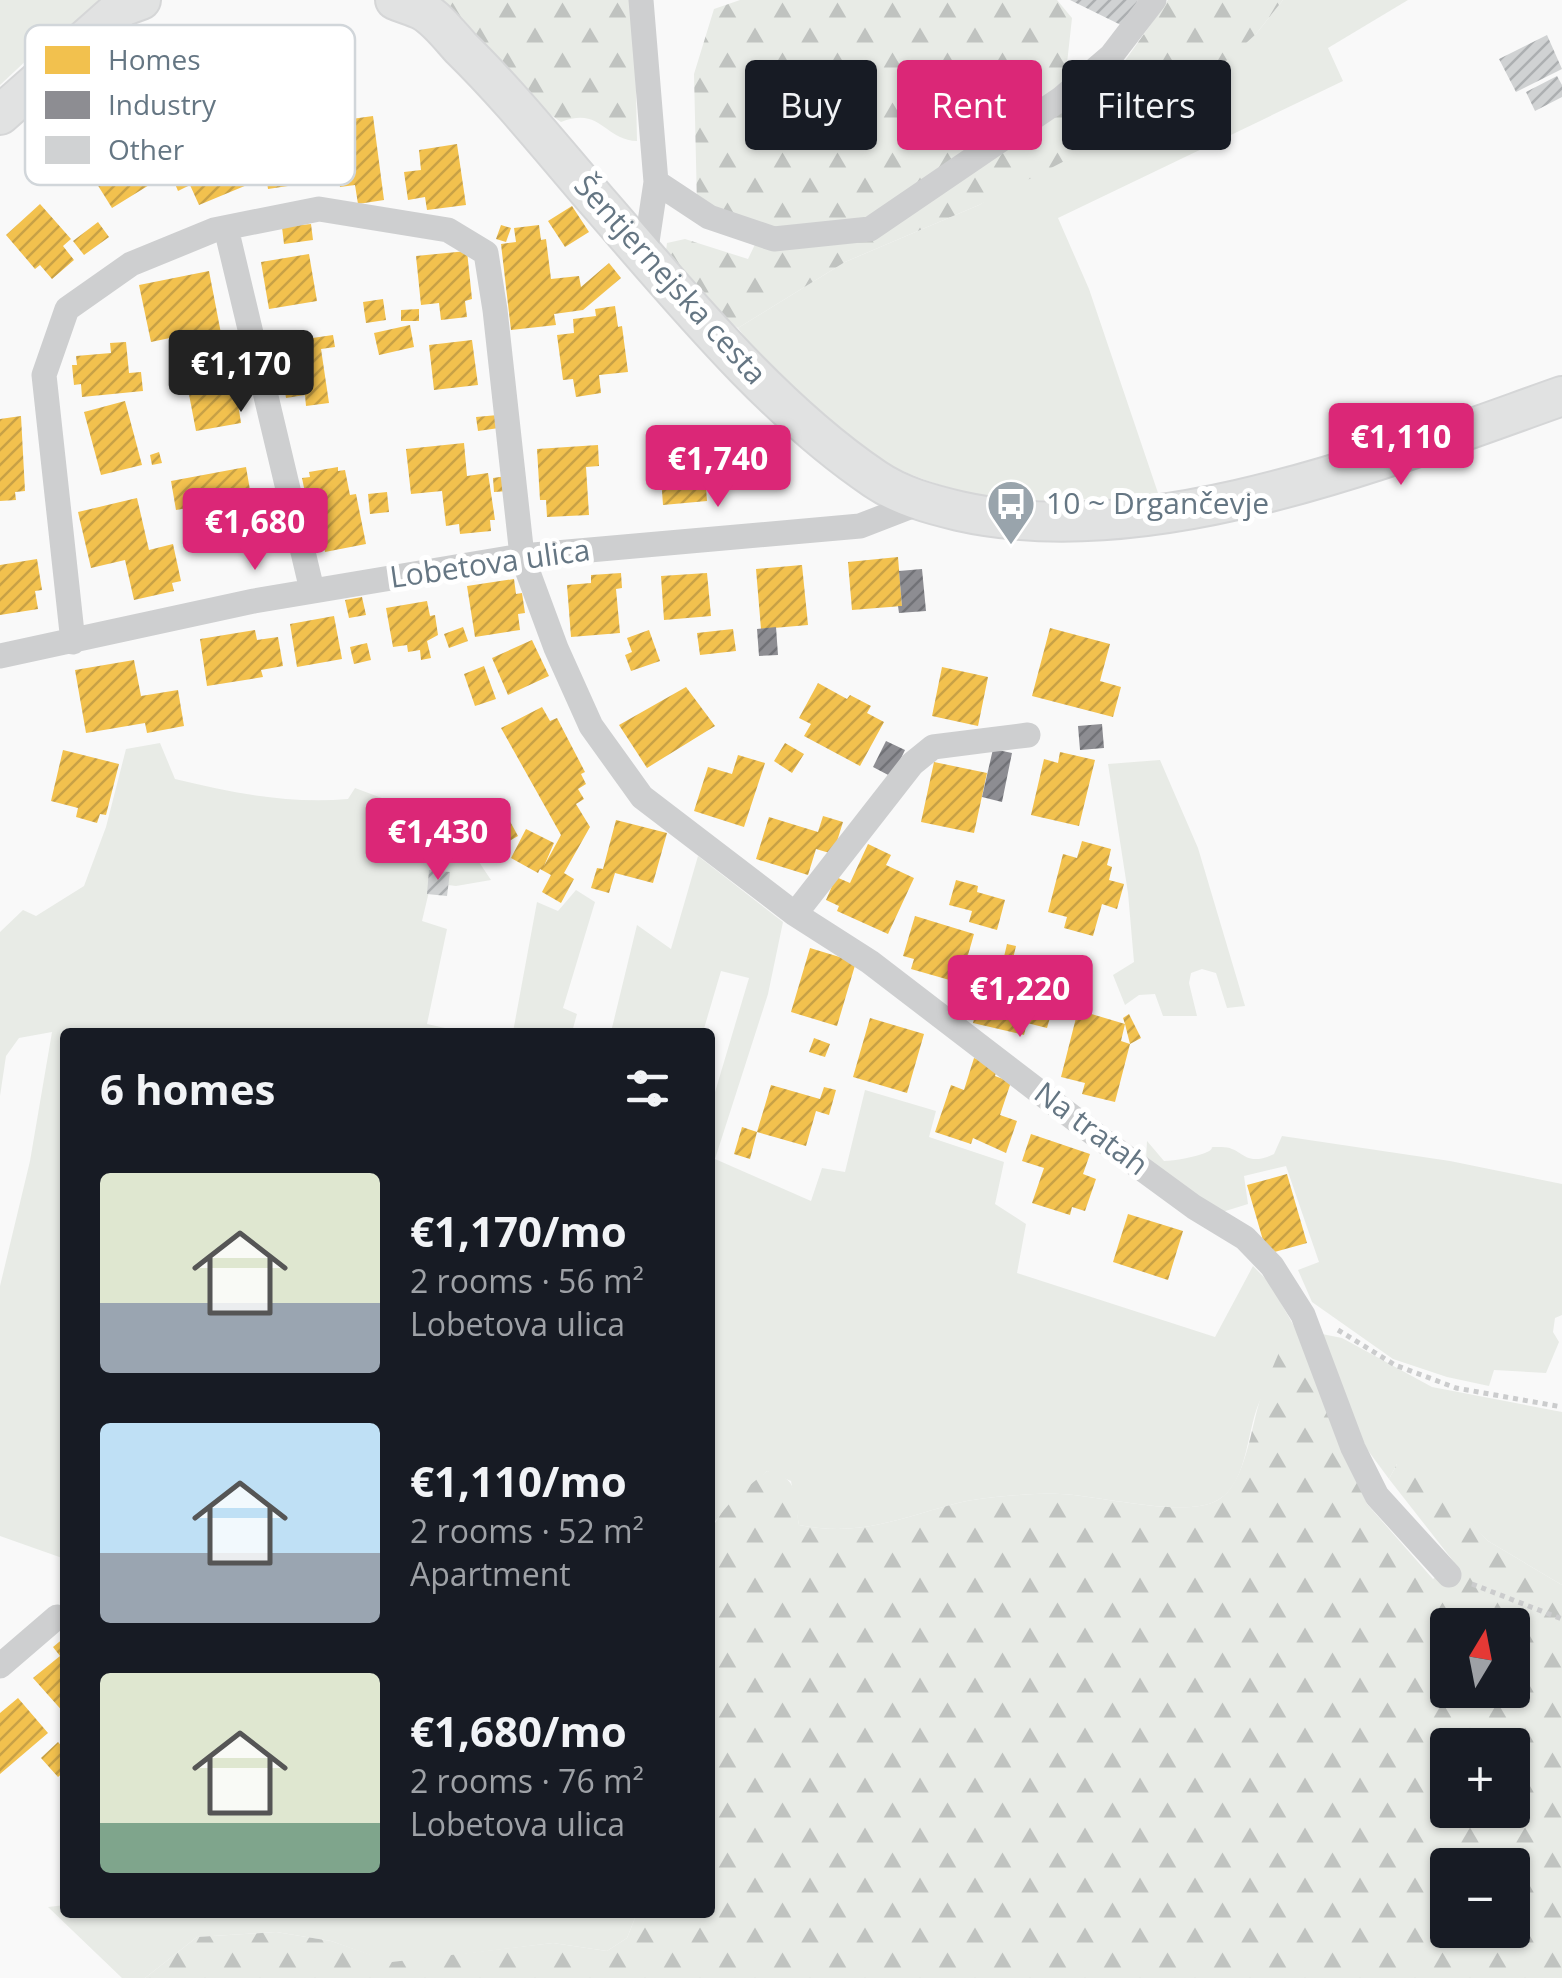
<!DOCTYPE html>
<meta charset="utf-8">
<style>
:root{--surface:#171b24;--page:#20242c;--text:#f1f3f6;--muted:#9ea1a6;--accent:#db2777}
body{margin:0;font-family:"Open Sans",sans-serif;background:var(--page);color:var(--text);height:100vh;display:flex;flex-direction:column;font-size:38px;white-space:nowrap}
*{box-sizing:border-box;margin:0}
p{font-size:32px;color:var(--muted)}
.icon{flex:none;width:55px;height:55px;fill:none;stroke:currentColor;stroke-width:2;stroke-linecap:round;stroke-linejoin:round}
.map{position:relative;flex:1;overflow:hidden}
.panel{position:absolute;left:60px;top:1028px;width:655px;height:890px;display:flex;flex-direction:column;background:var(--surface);border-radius:10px;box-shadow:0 2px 8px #0004}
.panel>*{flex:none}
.guide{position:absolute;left:745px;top:60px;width:665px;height:90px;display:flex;gap:20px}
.needle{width:65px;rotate:10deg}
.buttons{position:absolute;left:1430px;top:1608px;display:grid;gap:20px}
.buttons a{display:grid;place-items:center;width:100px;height:100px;border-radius:10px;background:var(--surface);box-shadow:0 2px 8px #0004;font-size:50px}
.price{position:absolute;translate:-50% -85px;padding:0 22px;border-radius:10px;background:var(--accent);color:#fff;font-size:32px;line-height:65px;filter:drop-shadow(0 2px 5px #0008)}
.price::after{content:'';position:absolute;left:50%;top:60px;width:30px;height:22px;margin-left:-15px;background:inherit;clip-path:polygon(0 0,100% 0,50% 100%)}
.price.active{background:#222;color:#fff}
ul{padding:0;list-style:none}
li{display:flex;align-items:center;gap:30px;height:250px;padding:0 40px}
li span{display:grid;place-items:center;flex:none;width:280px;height:200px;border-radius:10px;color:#555}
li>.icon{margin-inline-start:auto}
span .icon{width:120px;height:120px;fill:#fffc;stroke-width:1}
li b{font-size:42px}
h2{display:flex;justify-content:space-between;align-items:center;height:120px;padding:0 40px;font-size:42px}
.chip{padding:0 35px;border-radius:10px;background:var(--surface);box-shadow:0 2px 8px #0004;font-size:35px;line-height:90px}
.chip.active{background:var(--accent);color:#fff}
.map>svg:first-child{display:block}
.grass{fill:#e8ebe6}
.forest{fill:url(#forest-firs);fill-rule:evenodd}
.homes{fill:url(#homes-hatch)}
.industry{fill:url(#industry-hatch)}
.building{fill:url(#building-hatch)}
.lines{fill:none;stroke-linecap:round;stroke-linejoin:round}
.secondary-casing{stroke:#d5d6d7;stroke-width:42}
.path{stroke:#cbcccd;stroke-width:5;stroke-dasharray:5 5;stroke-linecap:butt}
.minor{stroke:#cecfd0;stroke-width:25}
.secondary{stroke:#e1e2e2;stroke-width:38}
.labels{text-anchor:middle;stroke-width:10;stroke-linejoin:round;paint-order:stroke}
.street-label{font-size:30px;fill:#657683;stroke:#fff}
.poi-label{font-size:30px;fill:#657683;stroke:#fff;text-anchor:start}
.key{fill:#fff;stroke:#d1d6da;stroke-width:2.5}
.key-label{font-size:28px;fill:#657683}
</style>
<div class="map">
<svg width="1562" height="1978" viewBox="0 0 1562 1978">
<defs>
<pattern id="forest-firs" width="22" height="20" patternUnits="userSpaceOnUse" patternTransform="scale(2.5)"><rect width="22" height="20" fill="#e8ebe6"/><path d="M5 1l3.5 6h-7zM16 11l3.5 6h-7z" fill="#c0c3c0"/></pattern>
<pattern id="homes-hatch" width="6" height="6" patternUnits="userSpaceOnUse" patternTransform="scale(2.5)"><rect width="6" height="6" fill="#f2c14e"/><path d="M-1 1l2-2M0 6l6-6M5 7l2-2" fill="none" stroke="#c8a146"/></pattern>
<pattern id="industry-hatch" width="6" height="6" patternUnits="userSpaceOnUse" patternTransform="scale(2.5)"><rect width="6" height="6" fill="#8d8d92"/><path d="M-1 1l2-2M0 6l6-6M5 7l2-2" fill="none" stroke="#717277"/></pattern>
<pattern id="building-hatch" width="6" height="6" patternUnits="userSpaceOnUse" patternTransform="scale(2.5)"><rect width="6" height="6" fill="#d0d2d3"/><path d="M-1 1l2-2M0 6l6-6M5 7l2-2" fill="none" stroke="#acafb1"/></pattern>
</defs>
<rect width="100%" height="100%" fill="#f9f9f9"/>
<path class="grass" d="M0 0H109L46 42 0 85Z
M1283 0H1408L1328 48 1343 81 1058 218 1089 289 1158 493C1129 499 1097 499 1067 500 918 505 826 444 738 328L845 262 979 205 1256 34Z
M160 743 175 779C233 793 288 804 348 799L355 788 438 819 452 846 467 844 491 880 456 886 431 883 422 921 447 929 427 1024 463 1032H65V1559L0 1536V1286L30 1161 52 1032 19 1038 6 1056 0 1096V932L23 910 36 916 84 886 106 827 126 749Z
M1160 760 1198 848 1245 1006 1227 1008 1216 973 1202 969 1191 973 1189 983 1197 1016H1163L1155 994 1139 995 1125 1005 1113 975 1134 962 1128 893 1108 764Z
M698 856 783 922 768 994 715 1159 811 1201 822 1168 845 1172 865 1090 936 1111 929 1137 1004 1162 995 1204 1026 1224 1017 1273 1215 1337 1253 1266 1269 1282 1303 1342C1289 1360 1273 1378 1262 1397 1246 1424 1250 1482 1218 1500 1186 1519 1098 1495 1060 1494 1034 1493 979 1497 954 1504 897 1519 860 1537 799 1525L791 1481 767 1471 713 1523 710 1537V1109L749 978 721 971 703 1032H611L637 925 671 949Z
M576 890 595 902 563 1008 577 1014 572 1032H513L537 902 558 911Z
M1282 1136 1450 1161 1562 1184V1315L1555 1318 1553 1332 1559 1342 1546 1373 1494 1370 1489 1386 1447 1377 1393 1359 1312 1302 1298 1270 1319 1262 1286 1166 1244 1176 1248 1204 1219 1213 1146 1160 1147 1141 1164 1161C1175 1161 1194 1157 1205 1153 1219 1147 1204 1147 1220 1147 1244 1146 1242 1169 1274 1154Z
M1322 1334 1342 1338 1432 1387 1562 1412V1585L1488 1541 1419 1470 1397 1464 1389 1479 1361 1441Z
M65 1905V1912L637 1913 627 1938 607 1951 553 1943 392 1963 331 1941 276 1932 197 1937 145 1978H122L48 1907Z"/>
<path class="forest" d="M422 0H630L635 42 637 141C604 140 601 106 561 122L531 101Z
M740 0H1057L1072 18 1062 109 1117 72 1168 0H1283L1256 34 1183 100 979 205 845 262 738 328 711 308 665 259 667 243 685 239 748 259 761 232 697 205 694 74 714 9Z
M1303 1342 1367 1504 1433 1579 1454 1562 1389 1479 1397 1464 1403 1460 1414 1462 1488 1541 1562 1585V1978H145L197 1937 276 1932 331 1941 392 1962 553 1943 607 1951 627 1938 637 1913 710 1912V1537C716 1509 746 1489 767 1471 800 1477 794 1496 799 1525 860 1537 897 1519 954 1504 979 1497 1034 1493 1060 1494 1098 1495 1185 1519 1218 1500 1246 1484 1251 1425 1261 1397 1267 1380 1274 1364 1281 1348ZM1448 1625H1512V1690H1448ZM1448 1745H1512V1810H1448ZM1448 1865H1512V1930H1448Z"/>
<path class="homes" d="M297 96 308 183 268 189 255 102Z
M220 102 239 146 231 149 247 185 199 205 190 185 178 191 167 165 179 160 164 126Z
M373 116 384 200 358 204 355 185 340 187 336 163H329L327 146 333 145 330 122Z
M144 137 167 174 112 208 87 168Z
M457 144 466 205 427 210 425 197 408 200 404 172 421 170 419 150Z
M40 204 71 239 63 246 74 260 52 279 40 265 35 269 6 235Z
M572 206 589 232 565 247 548 221Z
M98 222 109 237 84 255 73 241Z
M311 224 313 240 284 244 282 227Z
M501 225 511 228 506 242 496 239Z
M539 225 541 240 546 239 551 279 579 276 581 287 609 263 621 278 583 310 554 314 556 325 511 330 501 244 516 242 514 228Z
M467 251 472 299 465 301 467 317 441 320 439 303 421 305 416 256Z
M309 254 317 301 269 309 261 262Z
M209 271 229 375 241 373 246 396 237 397 241 423 196 431 187 384 193 382 184 335 151 342 139 285Z
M383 299 386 320 366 323 363 302Z
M615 306 618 327 622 326 628 372 599 375 601 393 576 397 573 379 563 380 557 335 574 333 573 319 596 316 595 309Z
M419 309V321H401V310Z
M410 325 414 347 379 355 374 333Z
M333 335 335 347 321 349 329 403 306 406 305 395 286 398 278 343Z
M472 340 478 385 434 390 429 345Z
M126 342 129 373 141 372 143 391 82 397 81 384 74 385 72 365H77L76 356 111 353 110 343Z
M125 401 142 465 101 475 84 412Z
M498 415 499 428 478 431 476 417Z
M21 416 25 491 15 492 16 500 0 501V419Z
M464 443 467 476 488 473 495 520H490L491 531 460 534 459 524 446 526 442 491 411 494 406 449Z
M598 445 599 466 586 467 589 515 547 517 546 500H540L537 449Z
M703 446 707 501 663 505 659 449Z
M159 452 162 463 152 465 150 455Z
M246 467 258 536 207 545 200 506 176 510 171 481Z
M338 467V471L345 470 350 495 356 494 366 544 325 552 322 535 314 536 302 478 310 477 309 472Z
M507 476 509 491 494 492 493 478Z
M387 492 389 512 370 514 368 494Z
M137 498 149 550 173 544 181 581 172 583 174 591 134 600 125 560 91 568 78 512Z
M898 557 902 606 852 610 848 562Z
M37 559 42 590 35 591 38 609 0 615V565Z
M802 565 808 625 761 629 756 569Z
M621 573 622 588 616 589 620 633 571 637 567 585 591 583V575Z
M707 573 711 616 664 620 661 576Z
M514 579 516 594 522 593 525 613 518 614 520 630 475 637 467 586Z
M362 597 366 615 349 618 345 600Z
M427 601 430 616 435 615 438 635 427 641 431 658 421 660 420 650 408 652 407 645 393 647 386 608Z
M334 616 342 659 297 667 290 624Z
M463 627 468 641 449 648 444 634Z
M1050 628 1110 644 1100 681 1121 687 1113 717 1032 696Z
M733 629 736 651 700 655 697 633Z
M255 630 257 640 278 637 283 666 261 670 263 677 207 686 200 639Z
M649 630 660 661 631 671 625 655 632 652 627 638Z
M532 640 549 676 508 695 492 658Z
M367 643 371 660 354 664 350 647Z
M134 660 141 696 178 690 184 726 147 733 145 723 86 733 75 670Z
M484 666 496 699 475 706 464 674Z
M942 667 988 677 978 726 932 716Z
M818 683 847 699 850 695 871 706 867 713 884 722 860 766 804 736 811 724 799 718Z
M686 687 715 726 647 768 619 725Z
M542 707 550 721 557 718 585 772 581 774 586 784 578 789 584 799 576 804 590 827 564 873 574 879 561 903 542 892 551 875 540 869 538 873 511 858 526 829 554 843 544 866 561 835 501 728Z
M785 743 804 754 792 773 774 761Z
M63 750 119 764 106 815 100 814 97 823 76 817 78 808 51 801Z
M1060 752 1095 760 1079 826 1031 815 1044 759 1058 763Z
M738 755 765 763 744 827 694 811 708 767 732 774Z
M934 762 987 773 974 833 921 822Z
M506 814 518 836 492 851 480 829Z
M823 816 843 822 833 854 816 849 808 875 756 859 769 817 818 832Z
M616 820 667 833 653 883 615 873 609 893 591 888 597 868 603 869Z
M1082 841 1111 849 1107 865 1112 867 1109 880 1124 884 1117 909 1102 904 1093 936 1064 928 1067 917 1048 912 1063 854 1077 858Z
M868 844 891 855 886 865 914 878 888 934 837 911 839 906 826 900 836 877 850 883Z
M956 880 978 886 977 892 1005 900 997 930 969 922 972 911 949 905Z
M915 916 974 934 960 983 911 969 914 959 903 956Z
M1007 944 1016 946 1012 963 1003 961Z
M810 948 856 962 837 1026 791 1012Z
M1037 956 1066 962 1047 1028 1027 1023 1024 1035 973 1023 987 968 1032 979Z
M1078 1010 1125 1024 1123 1018 1129 1014 1141 1038 1130 1044 1125 1024 1121 1041 1130 1044 1115 1102 1082 1094 1085 1083 1061 1077Z
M870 1018 924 1034 907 1093 853 1077Z
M814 1038 830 1044 825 1057 809 1052Z
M974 1058 998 1066 995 1076 1011 1082 1000 1115 1017 1121 1006 1153 973 1138 971 1144 935 1132 951 1085 964 1090Z
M771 1085 820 1099 824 1087 836 1090 829 1115 816 1111 806 1146 757 1132Z
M742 1127 757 1132 750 1159 734 1154Z
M1031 1134 1090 1154 1083 1174 1096 1179 1085 1211 1072 1207 1070 1215 1032 1203 1044 1168 1022 1161Z
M1287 1174 1307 1243 1267 1254 1247 1185Z
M1128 1214 1183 1231 1168 1280 1113 1262Z
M65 1637V1714L33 1678 60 1656 53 1647Z
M18 1698 48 1733 0 1774V1713Z
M58 1742 65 1750V1771L58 1777 41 1758Z"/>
<path class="industry" d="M922 569 926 611 899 613 898 606H902L899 571Z
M776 627 778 655 759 656 757 629Z
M1102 724 1104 748 1080 750 1078 726Z
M886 741 905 750 892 777 873 767Z
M993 749 1012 753 1002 802 982 797Z"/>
<path class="building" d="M1070 0H1138L1125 27Z
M1547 35 1562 69 1516 92 1499 59Z
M1557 76 1562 85V97L1535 111 1526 92Z
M429 870 450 872 447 896 427 894Z"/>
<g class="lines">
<g class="secondary-casing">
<path id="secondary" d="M395 0C404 4 414 6 423 11 437 19 450 36 461 48 509 95 552 149 597 201 679 295 771 409 875 479 900 496 930 504 959 511 1149 554 1384 459 1562 396
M0 115 122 7 141 0"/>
</g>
<path class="path" d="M1338 1330 1395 1365 1456 1388 1562 1407
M1472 1584 1562 1619"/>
<path class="minor" d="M641 0 656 182 645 255
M656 182 709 217 774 239 870 229 1062 98 1111 56 1154 0
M226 228 312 590
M73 642 44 375 67 309 131 264 214 230 319 209 448 230 486 253 495 310 522 556 556 648 591 726 642 797 795 914 870 962 1097 1136 1194 1207 1245 1238 1272 1266 1303 1315 1353 1448 1377 1496 1449 1575
M0 656 254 601 522 556 860 526 922 502
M795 914 912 764 933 747 1028 735
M0 1666 57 1617"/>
<use href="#secondary" class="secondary"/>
</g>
<defs>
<g id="bus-pin" transform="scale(2.5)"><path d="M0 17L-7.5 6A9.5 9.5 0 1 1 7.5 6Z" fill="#99a4ac" stroke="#fff"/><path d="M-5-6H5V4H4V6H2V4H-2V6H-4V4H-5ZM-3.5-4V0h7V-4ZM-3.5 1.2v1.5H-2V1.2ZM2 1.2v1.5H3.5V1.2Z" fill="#fff"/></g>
</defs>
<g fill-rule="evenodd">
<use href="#bus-pin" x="1011" y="504"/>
</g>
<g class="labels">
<g class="street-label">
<text transform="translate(670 280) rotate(48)" y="10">Šentjernejska cesta</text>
<text transform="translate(490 564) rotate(-8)" y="10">Lobetova ulica</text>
<text transform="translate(1091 1129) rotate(37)" y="10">Na tratah</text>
</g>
<g class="poi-label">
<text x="1046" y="514">10 ~ Drgančevje</text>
</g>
</g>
<rect x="25" y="25" width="330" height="160" rx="15" class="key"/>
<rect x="45" y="46" width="45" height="28" fill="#f2c14e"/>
<rect x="45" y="91" width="45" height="28" fill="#8d8d92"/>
<rect x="45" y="136" width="45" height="28" fill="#d0d2d3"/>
<g class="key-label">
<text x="108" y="70">Homes</text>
<text x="108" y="115">Industry</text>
<text x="108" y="160">Other</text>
</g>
</svg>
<div class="buttons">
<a><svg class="needle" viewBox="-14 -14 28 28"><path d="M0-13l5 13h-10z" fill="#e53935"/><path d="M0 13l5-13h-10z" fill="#9ea1a6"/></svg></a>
<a>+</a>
<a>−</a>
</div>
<b class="price active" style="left:241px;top:415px">€1,170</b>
<b class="price" style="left:1401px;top:488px">€1,110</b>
<b class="price" style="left:718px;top:510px">€1,740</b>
<b class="price" style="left:255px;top:573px">€1,680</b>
<b class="price" style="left:438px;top:883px">€1,430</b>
<b class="price" style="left:1020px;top:1040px">€1,220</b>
<div class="guide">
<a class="chip">Buy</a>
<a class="chip active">Rent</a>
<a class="chip">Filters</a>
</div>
<section class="panel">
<h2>6 homes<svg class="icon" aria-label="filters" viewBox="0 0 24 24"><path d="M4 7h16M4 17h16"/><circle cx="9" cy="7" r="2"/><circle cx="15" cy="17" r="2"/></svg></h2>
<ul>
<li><span style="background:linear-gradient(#dfe7d0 65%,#9aa5b1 0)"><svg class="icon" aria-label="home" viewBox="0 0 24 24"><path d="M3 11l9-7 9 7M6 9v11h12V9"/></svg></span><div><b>€1,170/mo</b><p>2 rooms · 56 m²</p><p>Lobetova ulica</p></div></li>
<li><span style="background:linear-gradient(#bfe0f5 65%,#9aa5b1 0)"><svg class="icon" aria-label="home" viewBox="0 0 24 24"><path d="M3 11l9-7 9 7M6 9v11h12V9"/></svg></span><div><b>€1,110/mo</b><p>2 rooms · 52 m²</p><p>Apartment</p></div></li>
<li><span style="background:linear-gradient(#dfe7d0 75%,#7fa58c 0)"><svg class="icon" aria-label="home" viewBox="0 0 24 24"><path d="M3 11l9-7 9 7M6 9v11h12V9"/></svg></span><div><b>€1,680/mo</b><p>2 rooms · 76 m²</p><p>Lobetova ulica</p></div></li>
</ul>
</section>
</div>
